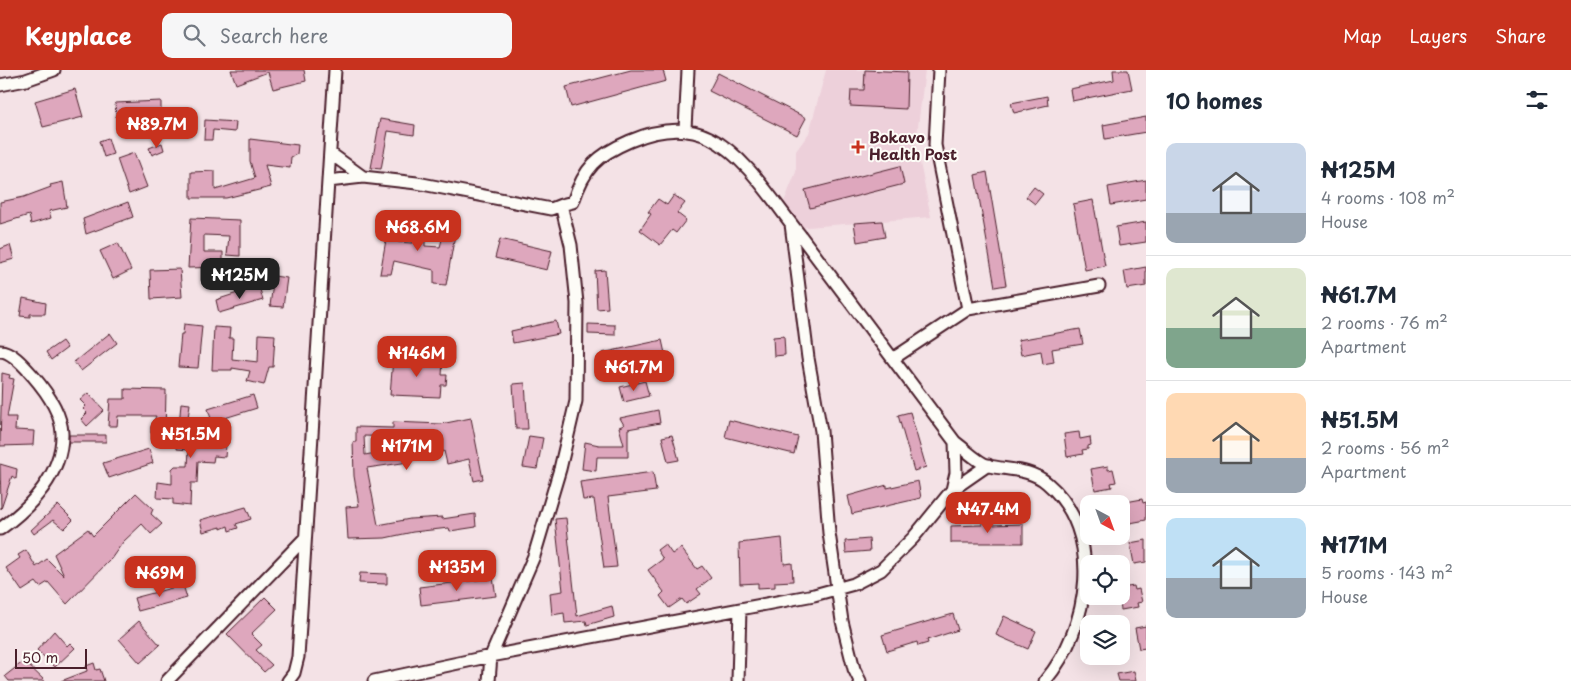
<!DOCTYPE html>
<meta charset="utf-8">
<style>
:root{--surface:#fff;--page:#f6f6f7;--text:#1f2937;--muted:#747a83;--line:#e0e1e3;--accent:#c8321e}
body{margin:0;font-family:"Playpen Sans",sans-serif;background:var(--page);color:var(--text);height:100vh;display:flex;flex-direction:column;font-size:19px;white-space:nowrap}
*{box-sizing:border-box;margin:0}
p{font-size:16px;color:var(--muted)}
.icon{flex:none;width:28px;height:28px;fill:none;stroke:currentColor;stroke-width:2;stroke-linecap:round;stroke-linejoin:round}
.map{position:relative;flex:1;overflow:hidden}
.details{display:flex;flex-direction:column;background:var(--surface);width:425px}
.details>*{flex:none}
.needle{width:32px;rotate:139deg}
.controls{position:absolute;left:1080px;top:425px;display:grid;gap:10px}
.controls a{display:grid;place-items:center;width:50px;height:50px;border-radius:10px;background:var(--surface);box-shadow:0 5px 20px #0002;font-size:25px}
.scale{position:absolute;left:15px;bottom:12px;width:72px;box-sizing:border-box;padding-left:5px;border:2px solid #4a1f2b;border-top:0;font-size:14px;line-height:18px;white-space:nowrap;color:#4a1f2b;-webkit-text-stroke:4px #fdfcf7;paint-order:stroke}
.price{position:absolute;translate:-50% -42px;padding:0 11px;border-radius:10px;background:var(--accent);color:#fff;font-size:16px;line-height:32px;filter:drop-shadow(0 1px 2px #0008)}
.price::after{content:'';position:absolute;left:50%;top:30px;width:15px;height:11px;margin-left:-8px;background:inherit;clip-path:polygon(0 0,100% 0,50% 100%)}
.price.selected{background:#222;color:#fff}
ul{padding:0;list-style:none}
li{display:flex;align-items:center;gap:15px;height:125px;padding:0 20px}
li+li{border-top:1px solid var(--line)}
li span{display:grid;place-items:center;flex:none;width:140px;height:100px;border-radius:10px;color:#555}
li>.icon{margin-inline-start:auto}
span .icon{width:60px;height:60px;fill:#fffc;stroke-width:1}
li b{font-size:21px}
h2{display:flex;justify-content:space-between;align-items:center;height:60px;padding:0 20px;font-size:21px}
header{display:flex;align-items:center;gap:30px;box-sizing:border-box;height:70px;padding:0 25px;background:var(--accent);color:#fff}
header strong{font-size:24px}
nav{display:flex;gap:28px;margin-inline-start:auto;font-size:18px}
.search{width:350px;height:45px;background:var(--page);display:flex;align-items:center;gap:12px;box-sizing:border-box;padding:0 18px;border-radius:10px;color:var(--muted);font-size:19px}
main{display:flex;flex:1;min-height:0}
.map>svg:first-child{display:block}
.built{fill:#edd0da}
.building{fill:#dea7bd;stroke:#4a1f2b;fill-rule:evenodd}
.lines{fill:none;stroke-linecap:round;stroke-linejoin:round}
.minor-casing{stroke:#4a1f2b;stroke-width:15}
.minor{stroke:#fdfcf7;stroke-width:11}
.poi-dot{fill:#c8321e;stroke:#fdfcf7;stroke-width:2}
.labels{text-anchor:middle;stroke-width:4;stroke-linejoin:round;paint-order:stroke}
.poi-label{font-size:15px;font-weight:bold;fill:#4a1f2b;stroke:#fdfcf7;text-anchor:start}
</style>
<header>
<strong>Keyplace</strong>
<div class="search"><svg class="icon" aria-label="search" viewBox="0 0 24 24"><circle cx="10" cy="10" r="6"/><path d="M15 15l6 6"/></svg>Search here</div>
<nav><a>Map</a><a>Layers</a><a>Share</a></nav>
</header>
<main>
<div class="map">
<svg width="1146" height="611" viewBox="0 0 1146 611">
<rect width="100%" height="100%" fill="#f4e2e6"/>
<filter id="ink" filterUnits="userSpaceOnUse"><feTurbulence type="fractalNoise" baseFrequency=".02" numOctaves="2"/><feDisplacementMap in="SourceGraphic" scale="10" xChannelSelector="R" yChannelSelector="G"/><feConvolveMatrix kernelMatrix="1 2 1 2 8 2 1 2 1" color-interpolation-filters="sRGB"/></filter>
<g filter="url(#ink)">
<path class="built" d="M826 0H925L916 73 931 147 783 159 784 132 796 102V81L809 63Z"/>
<path class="building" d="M231 0H304L306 11 273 19 268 2 236 14Z
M631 0H663L666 11 571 37 566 17Z
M865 0 907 2 906 39 850 36 851 20H864Z
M1113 0H1128L1132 19 1072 31 1070 19 1114 10Z
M718 3 806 48 797 65 709 21Z
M75 19 83 47 43 57 35 31Z
M1047 26 1048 35 1014 43 1011 33Z
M161 31V47H154V45L116 47 115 33Z
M1146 47V62L1105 69 1103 55Z
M380 49 415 55 414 65 388 61 381 99 371 98Z
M205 50 236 52 235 62 213 60 212 70H204Z
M108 68 113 84 104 87 99 71Z
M250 69 298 75 297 84 291 87 290 98 265 95 271 117 226 128H191V102L215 101V120L255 108 250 91Z
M162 73 164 80 152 85 149 78Z
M134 83 147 117 129 124 117 89Z
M900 96 904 114 810 138 805 120Z
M987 102 1006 215 995 217 975 105Z
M1146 110V129L1111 135 1108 117Z
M63 112 67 137 49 141 51 148 31 154 29 145 0 154V132L24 127 51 117 50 115Z
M1034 117 1043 124 1035 134 1026 127Z
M674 125 685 133 677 143 686 150 676 163 672 160 660 175 640 160 651 144 648 142 658 129 667 135Z
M1093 130 1105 196 1085 200 1073 134Z
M128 132 133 147 86 164 83 149Z
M390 147H401L398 172 412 173 416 168 425 169V176L440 177 446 155 456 159 446 215 434 214V200L394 191 391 204H380Z
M191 148 240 150V186L227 185 229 166 204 165V182H223V197L188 198Z
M882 151 885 167 857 172 854 153Z
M1146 152V172L1119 176 1116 157Z
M500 169 552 181 547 200 495 188Z
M118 173 131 200 113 209 100 181Z
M10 175 14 189 0 193V179Z
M1146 197V216L1127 219 1124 201Z
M180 199 182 227 151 229 150 200Z
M605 200 608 238 597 239 595 201Z
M274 206 287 208 283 237 270 236Z
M259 216 263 230 219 243 216 230Z
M23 228 46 233 45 244H30V247L20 246Z
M556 251 559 264 513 273 511 261Z
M184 254 202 256 198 298 178 297 181 264H183Z
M588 254 615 255V265L588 264Z
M214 257 230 258 229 268H233L232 289 258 292 259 264 275 265 273 297H269L264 315 247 311 250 301 232 298V300H212Z
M1080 259 1083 274 1052 279 1054 292 1043 294 1041 281 1021 285 1018 270Z
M110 263 117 273 81 301 74 292Z
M784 266 785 285 774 286 773 267Z
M662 270 666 288 606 300 602 283Z
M62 271 67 278 51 290 46 282Z
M393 288 443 291 442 305H447L446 315H441L440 327 390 325Z
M2 303 10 305 9 308 14 309 7 347H16L15 360 34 361 33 375 0 376Z
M645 311 649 326 624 332 620 317Z
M525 313 528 359H516L513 314Z
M125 319 166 320 165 367 156 368 151 363V357L156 346H118L117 356H108L110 329H125Z
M88 323 104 340 87 356 81 349 87 343 83 339 86 336 80 330Z
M253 325 257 338 212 352 208 339Z
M181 333 190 334 186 361 227 363 225 387 214 386 213 392 198 391 197 413H191L190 436 173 434V429L157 428 158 412 172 414V399L175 396H188L189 380 177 379Z
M658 340 660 353 628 359V387H597L596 401 582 399 585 372 599 375H624L619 357 624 355 620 348Z
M910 342 926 397 914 401 898 345Z
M471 348 483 409 474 411 469 389 447 394 444 381 402 393 367 398 378 455 410 449 442 447V449L475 444 476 457 450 461 449 458 413 462 385 468 348 469 346 437 359 436 354 406 353 372H356V357L393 358V352L441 354ZM364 366 434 368V372L365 385Z
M729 350 798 367 794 384 725 367Z
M1079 362 1080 369 1090 367 1091 375 1088 376V379L1082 380 1083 384 1067 387 1064 364Z
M69 365H106V372H69Z
M672 365 679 390 668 392 662 367Z
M529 366 543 368 537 399 523 397Z
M149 379 153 393 109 408 103 393Z
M0 394 17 399 16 409 12 406 1 439Z
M1108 396V400L1113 399 1116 412 1111 413 1112 417 1095 420 1091 399Z
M653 402 656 421 608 427 617 497 604 498 594 429 583 430 580 412Z
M918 411 921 428 852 444 848 426 887 415V418Z
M136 423 153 439 151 444 162 454 151 464 142 454 123 472 111 489 67 534 48 512 40 517 36 512 22 521 6 498 20 488 18 485 26 480 36 497 47 489 64 506 54 484 88 459 93 466Z
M1142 429 1143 433 1146 432V450L1130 453 1126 432Z
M58 435 73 450 64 459 53 450 34 464 31 460Z
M246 437 251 449 236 454 238 458 229 461 228 456 221 459V457L203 462 200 450Z
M566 448 577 546 612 536 614 547 587 555 586 551 565 553 564 543 552 545 550 523 563 521 555 449Z
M982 452H991L992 455 1023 454V473H951V456L982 455Z
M782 468 784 494 792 493 793 511 775 512V517L758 518V513L740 514 739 473Z
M869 469 870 481 846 483 845 471Z
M1146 470V492L1134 494 1130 473Z
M665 474 672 484 681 478 697 499 702 496 711 508 697 519 701 524 686 534 682 529 669 538 660 526 664 522 648 500 663 489 657 480Z
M360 503 387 504V514L359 513Z
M493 508 496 526 421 535 419 517Z
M183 515 187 528 138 541 134 528Z
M1134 516 1135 520 1139 519 1142 532 1137 533 1138 537 1121 540 1119 526H1121V518Z
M265 527 277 539 251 564 262 575 256 580 272 595 264 602 227 564Z
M953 544 958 560 927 570 928 573 918 576 917 572 887 581 882 565Z
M1004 546 1036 561 1028 579 996 565Z
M139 551 160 575 140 593 119 569Z
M1146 556V578L1139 579 1135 558Z
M54 561 67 576 70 573 75 578 55 597 37 580Z
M24 591 45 611H9L5 606Z
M94 593 96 600 100 599 104 611H61L87 601 86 596Z
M1134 601 1136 611H1119L1117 604Z"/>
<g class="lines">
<g class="minor-casing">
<path id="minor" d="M939 0 935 75 968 239
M0 15 26 10 54 0
M685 59 688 0
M330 83 363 107
M328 111 363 107 417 113 551 139 561 135
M791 154 808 288 821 361 829 463 842 551 854 599 860 611
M0 281C12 281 25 297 33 306 46 321 61 341 62 363 63 403 30 438 0 459
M894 288 968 239 1099 216
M955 372C965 379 978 393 989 396 1009 400 1031 399 1047 413 1105 462 1090 558 1045 611
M167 611 305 468
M288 611 294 603 298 587 335 0
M374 611 491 586 814 525 854 514 881 500 913 468 952 420 988 395
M489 611 491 586 534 486 560 399 576 331 577 233 571 175 561 135 573 132C584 98 597 85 630 71 656 60 684 55 710 68 746 86 775 134 800 165 852 234 903 303 955 372L956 403 952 420
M738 611 740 539"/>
</g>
<use href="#minor" class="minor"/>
</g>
</g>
<path class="poi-dot" d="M855.5 69.5h5v5h5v5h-5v5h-5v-5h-5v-5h5z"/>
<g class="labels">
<g class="poi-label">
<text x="869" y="73">Bokavo<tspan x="869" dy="17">Health Post</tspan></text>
</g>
</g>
</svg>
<div class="controls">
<a><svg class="needle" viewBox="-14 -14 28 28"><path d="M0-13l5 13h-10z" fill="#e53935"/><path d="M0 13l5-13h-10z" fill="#747a83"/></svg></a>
<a><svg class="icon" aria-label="locate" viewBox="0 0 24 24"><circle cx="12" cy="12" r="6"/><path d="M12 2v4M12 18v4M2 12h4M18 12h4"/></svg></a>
<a><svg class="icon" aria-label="layers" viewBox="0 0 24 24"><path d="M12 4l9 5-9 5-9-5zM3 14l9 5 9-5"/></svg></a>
</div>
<div class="scale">50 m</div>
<b class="price" style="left:157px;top:79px">₦89.7M</b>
<b class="price" style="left:418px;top:182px">₦68.6M</b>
<b class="price selected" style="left:240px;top:230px">₦125M</b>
<b class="price" style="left:417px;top:308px">₦146M</b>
<b class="price" style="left:634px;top:322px">₦61.7M</b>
<b class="price" style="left:191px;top:389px">₦51.5M</b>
<b class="price" style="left:407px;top:401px">₦171M</b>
<b class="price" style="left:988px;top:464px">₦47.4M</b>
<b class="price" style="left:457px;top:522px">₦135M</b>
<b class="price" style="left:160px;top:528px">₦69M</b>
</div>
<section class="details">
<h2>10 homes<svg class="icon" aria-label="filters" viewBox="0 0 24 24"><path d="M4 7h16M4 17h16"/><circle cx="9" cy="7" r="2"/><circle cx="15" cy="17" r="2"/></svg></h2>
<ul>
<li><span style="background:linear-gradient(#c9d6e8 70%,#9aa5b1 0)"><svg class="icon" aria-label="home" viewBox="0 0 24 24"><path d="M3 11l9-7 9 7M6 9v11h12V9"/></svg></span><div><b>₦125M</b><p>4 rooms · 108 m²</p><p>House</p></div></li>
<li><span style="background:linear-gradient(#dfe7d0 60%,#7fa58c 0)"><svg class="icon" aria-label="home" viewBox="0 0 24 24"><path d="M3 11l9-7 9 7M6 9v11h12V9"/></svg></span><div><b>₦61.7M</b><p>2 rooms · 76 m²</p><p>Apartment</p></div></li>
<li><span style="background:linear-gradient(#ffd9b3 65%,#9aa5b1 0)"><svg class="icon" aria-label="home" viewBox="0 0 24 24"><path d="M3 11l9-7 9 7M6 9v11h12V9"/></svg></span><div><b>₦51.5M</b><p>2 rooms · 56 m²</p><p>Apartment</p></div></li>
<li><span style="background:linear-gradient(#bfe0f5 60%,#9aa5b1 0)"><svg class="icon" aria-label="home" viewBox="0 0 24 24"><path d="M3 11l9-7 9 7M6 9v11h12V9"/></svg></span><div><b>₦171M</b><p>5 rooms · 143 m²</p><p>House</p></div></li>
</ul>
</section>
</main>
